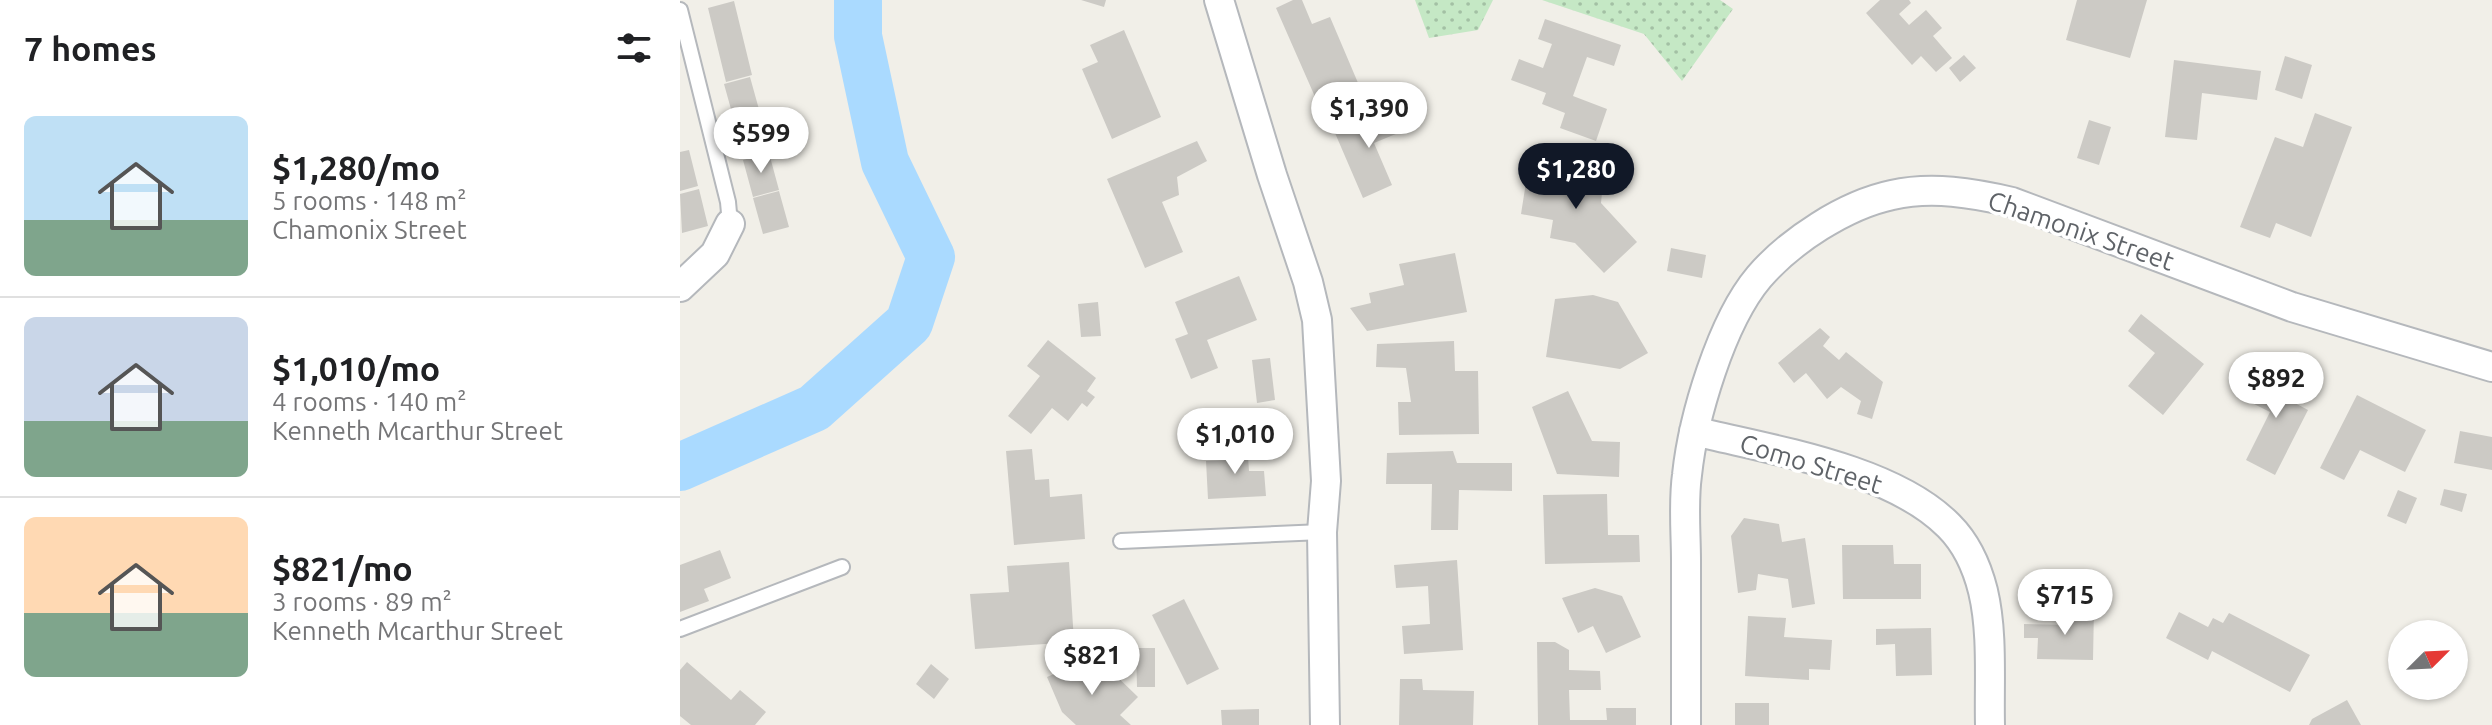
<!DOCTYPE html>
<meta charset="utf-8">
<style>
:root{--surface:#fff;--page:#f2f2f2;--text:#202124;--muted:#757577;--line:#e0e0e0;--accent:#111827}
body{margin:0;font-family:Ubuntu,sans-serif;background:var(--page);color:var(--text);height:100vh;display:flex;flex-direction:column;font-size:30px;white-space:nowrap}
*{box-sizing:border-box;margin:0}
p{font-size:26px;color:var(--muted)}
.icon{flex:none;width:44px;height:44px;fill:none;stroke:currentColor;stroke-width:2;stroke-linecap:round;stroke-linejoin:round}
.map{position:relative;flex:1;overflow:hidden}
.sheet{display:flex;flex-direction:column;background:var(--surface);width:680px}
.sheet>*{flex:none}
.needle{width:52px;rotate:66deg}
.buttons{position:absolute;left:1708px;top:620px;display:grid;gap:16px}
.buttons a{display:grid;place-items:center;width:80px;height:80px;border-radius:50%;background:var(--surface);box-shadow:0 2px 6px #0004;font-size:40px}
.price{position:absolute;translate:-50% -68px;padding:0 18px;border-radius:28px;background:#fff;color:#222;font-size:26px;line-height:52px;filter:drop-shadow(0 2px 4px #0008)}
.price::after{content:'';position:absolute;left:50%;top:48px;width:24px;height:18px;margin-left:-12px;background:inherit;clip-path:polygon(0 0,100% 0,50% 100%)}
.price.selected{background:var(--accent);color:#fff}
ul{padding:0;list-style:none}
li{display:flex;align-items:center;gap:24px;height:200px;padding:0 24px}
li+li{border-top:2px solid var(--line)}
li span{display:grid;place-items:center;flex:none;width:224px;height:160px;border-radius:12px;color:#555}
li>.icon{margin-inline-start:auto}
span .icon{width:96px;height:96px;fill:#fffc;stroke-width:1}
li b{font-size:34px}
h2{display:flex;justify-content:space-between;align-items:center;height:96px;padding:0 24px;font-size:34px}
main{display:flex;flex:1;min-height:0}
.map>svg:first-child{display:block}
.grass{fill:url(#grass-dots)}
.lines{fill:none;stroke-linecap:round;stroke-linejoin:round}
.river{stroke:#aadaff;stroke-width:48}
.building{fill:#cccac5}
.lane-casing{stroke:#b5b8bc;stroke-width:18}
.street-casing{stroke:#b5b8bc;stroke-width:32}
.lane{stroke:#fff;stroke-width:14}
.street{stroke:#fff;stroke-width:28}
.labels{text-anchor:middle;stroke-width:7;stroke-linejoin:round;paint-order:stroke}
.street-label{font-size:26px;fill:#5f6368;stroke:#fff}
</style>
<main>
<section class="sheet">
<h2>7 homes<svg class="icon" aria-label="filters" viewBox="0 0 24 24"><path d="M4 7h16M4 17h16"/><circle cx="9" cy="7" r="2"/><circle cx="15" cy="17" r="2"/></svg></h2>
<ul>
<li><span style="background:linear-gradient(#bfe0f5 65%,#7fa58c 0)"><svg class="icon" aria-label="home" viewBox="0 0 24 24"><path d="M3 11l9-7 9 7M6 9v11h12V9"/></svg></span><div><b>$1,280/mo</b><p>5 rooms · 148 m²</p><p>Chamonix Street</p></div></li>
<li><span style="background:linear-gradient(#c9d6e8 65%,#7fa58c 0)"><svg class="icon" aria-label="home" viewBox="0 0 24 24"><path d="M3 11l9-7 9 7M6 9v11h12V9"/></svg></span><div><b>$1,010/mo</b><p>4 rooms · 140 m²</p><p>Kenneth Mcarthur Street</p></div></li>
<li><span style="background:linear-gradient(#ffd9b3 60%,#7fa58c 0)"><svg class="icon" aria-label="home" viewBox="0 0 24 24"><path d="M3 11l9-7 9 7M6 9v11h12V9"/></svg></span><div><b>$821/mo</b><p>3 rooms · 89 m²</p><p>Kenneth Mcarthur Street</p></div></li>
</ul>
</section>
<div class="map">
<svg width="1812" height="725" viewBox="0 0 1812 725">
<defs>
<pattern id="grass-dots" width="8" height="8" patternUnits="userSpaceOnUse" patternTransform="scale(2)"><rect width="8" height="8" fill="#c5e8c5"/><path d="M2 2h.1M6 6h.1" fill="none" stroke="#a3c0a4" stroke-width="1.8" stroke-linecap="round"/></pattern>
</defs>
<rect width="100%" height="100%" fill="#f1efe8"/>
<path class="grass" d="M735 0H813L798 30 749 38Z
M862 0H1040L1053 9 1002 81 964 34Z"/>
<g class="lines">
<path class="river" d="M0 467 134 408 229 323 251 257 205 162 178 36V0"/>
</g>
<path class="building" d="M401 0H426L424 7Z
M613 0H622L632 24 650 17 684 97 643 115 596 8Z
M1200 0H1229L1231 3 1219 14 1229 25 1246 10 1262 28 1253 36 1272 58 1256 72 1241 56 1232 65 1186 13Z
M1397 0H1467L1450 58 1386 40Z
M54 1 72 75 46 82 28 8Z
M865 19 941 45 934 66 907 57 893 96 927 109 916 141 880 128 885 113 862 104 866 93 831 80 839 59 863 68 872 44 858 39Z
M444 30 481 117 432 139 402 69 418 62 410 45Z
M1284 55 1296 68 1280 82 1269 68Z
M1605 56 1632 65 1622 99 1595 90Z
M1494 60 1581 71 1577 100 1522 93 1517 140 1485 137Z
M70 77 80 113 54 120 44 84Z
M713 108 723 131 694 143 712 185 683 198 655 133Z
M1635 113 1672 127 1631 237 1596 223 1590 238 1560 227 1595 137 1623 147Z
M80 115 90 152 64 159 54 122Z
M1409 120 1431 127 1419 165 1397 158Z
M517 141 527 161 497 177 499 195 482 202 503 252 465 268 427 179Z
M9 150 18 186 0 191V152Z
M89 153 99 190 73 197 63 160Z
M849 163 924 172 921 203 957 242 924 273 895 243 870 238 873 220 841 214Z
M19 189 28 226 2 233 0 194Z
M99 191 109 227 83 234 73 198Z
M991 248 1026 255 1022 278 987 271Z
M775 253 787 312 687 331 670 308 691 303 689 293 724 285 719 264Z
M559 276 577 320 527 340 538 368 511 379 495 339 508 334 495 302Z
M913 295 938 302 968 353 940 369 866 357 875 299Z
M418 302 421 336 401 337 398 304Z
M1461 314 1524 364 1483 415 1448 386 1475 353 1448 331Z
M1140 328 1150 337 1143 346 1159 360 1166 352 1203 382 1192 419 1177 414 1181 401 1161 387 1147 399 1126 373 1114 383 1098 363Z
M368 340 416 378 407 391 415 397 407 407 402 403 388 421 372 408 351 434 328 416 360 376 347 366Z
M774 341 775 371H798L799 434 719 435 718 402H731L726 368 696 367 697 344Z
M590 358 595 400 577 403 572 360Z
M1610 366 1627 375 1613 402 1628 410 1595 475 1566 460 1590 412 1560 397 1569 379 1597 393Z
M888 391 912 441 940 442 939 477 877 474 852 407Z
M1677 395 1746 430 1725 472 1680 450 1664 480 1640 468Z
M590 410 591 429 568 431 567 412Z
M1780 431 1812 437V470L1774 463Z
M567 441 569 471H584L586 496 528 499 526 461 548 460 552 442Z
M352 449 355 480 369 479 370 497 402 494 405 539 334 545 326 451Z
M773 451 777 463H832V491L779 490 778 530H751L752 484H706L707 453Z
M1764 489 1787 494 1782 512 1760 505Z
M1718 490 1737 498 1726 524 1707 516Z
M927 494 928 535H959L960 562 865 564 863 495Z
M1064 518 1099 524 1102 542 1125 538 1135 604 1112 608 1108 579 1078 574 1076 590 1058 593 1051 536Z
M1162 545H1213L1214 564H1241V599H1163Z
M40 550 51 578 24 589 29 601 0 612V565Z
M777 560 783 650 724 654 722 626 750 624 748 586 716 588 714 565Z
M389 562 394 642 295 649 290 594 329 592 327 566Z
M915 588 942 596 961 637 926 653 913 626 898 633 882 598Z
M504 599 539 669 507 685 472 615Z
M1392 608H1414L1413 660 1357 659 1358 638H1344V624L1392 625Z
M1499 612 1528 627 1533 618 1543 623 1549 613 1630 655 1610 692 1532 651 1528 660 1486 638Z
M1068 616 1106 618 1104 637 1152 640 1150 670 1129 669V680L1065 676Z
M1251 628 1252 675 1216 676 1215 644 1196 645V629Z
M857 642H875L889 650V670L920 671 921 690H889L890 720H927L926 708H956V725H858Z
M456 648H475V687H457Z
M7 662 51 700 60 690 86 712 75 725H11L0 716V670Z
M251 664 269 679 254 699 236 684Z
M425 665 458 697 440 715 451 725H396L382 712 367 677 392 666 408 682Z
M720 679H742L743 690 794 691 793 725H719Z
M1667 700 1681 725H1629L1632 719Z
M1055 703H1089V725H1055Z
M579 709V725H542L541 710Z"/>
<g class="lines">
<g class="lane-casing">
<path id="lane" d="M0 10 48 202 50 224
M441 541 642 532
M0 629 162 567"/>
</g>
<g class="street-casing">
<path id="street" d="M539 0 592 175 628 282 637 320 646 481 642 532 645 725
M0 287 35 254 50 224
M1014 431C1091 450 1212 468 1269 526 1286 543 1297 567 1303 591 1313 633 1309 681 1310 725
M1006 725C1006 670 1006 615 1006 561 1006 533 1003 503 1007 475 1013 418 1041 322 1079 277 1110 241 1165 205 1212 195 1252 186 1293 193 1332 202L1612 307 1812 367"/>
</g>
<use href="#lane" class="lane"/>
<use href="#street" class="street"/>
</g>
<g class="labels">
<g class="street-label">
<text transform="translate(1401 231) rotate(19)" y="9">Chamonix Street</text>
<text transform="translate(1131 464) rotate(17)" y="9">Como Street</text>
</g>
</g>
</svg>
<div class="buttons">
<a><svg class="needle" viewBox="-14 -14 28 28"><path d="M0-13l5 13h-10z" fill="#e53935"/><path d="M0 13l5-13h-10z" fill="#757577"/></svg></a>
</div>
<b class="price" style="left:689px;top:150px">$1,390</b>
<b class="price" style="left:81px;top:175px">$599</b>
<b class="price selected" style="left:896px;top:211px">$1,280</b>
<b class="price" style="left:1596px;top:420px">$892</b>
<b class="price" style="left:555px;top:476px">$1,010</b>
<b class="price" style="left:1385px;top:637px">$715</b>
<b class="price" style="left:412px;top:697px">$821</b>
</div>
</main>
